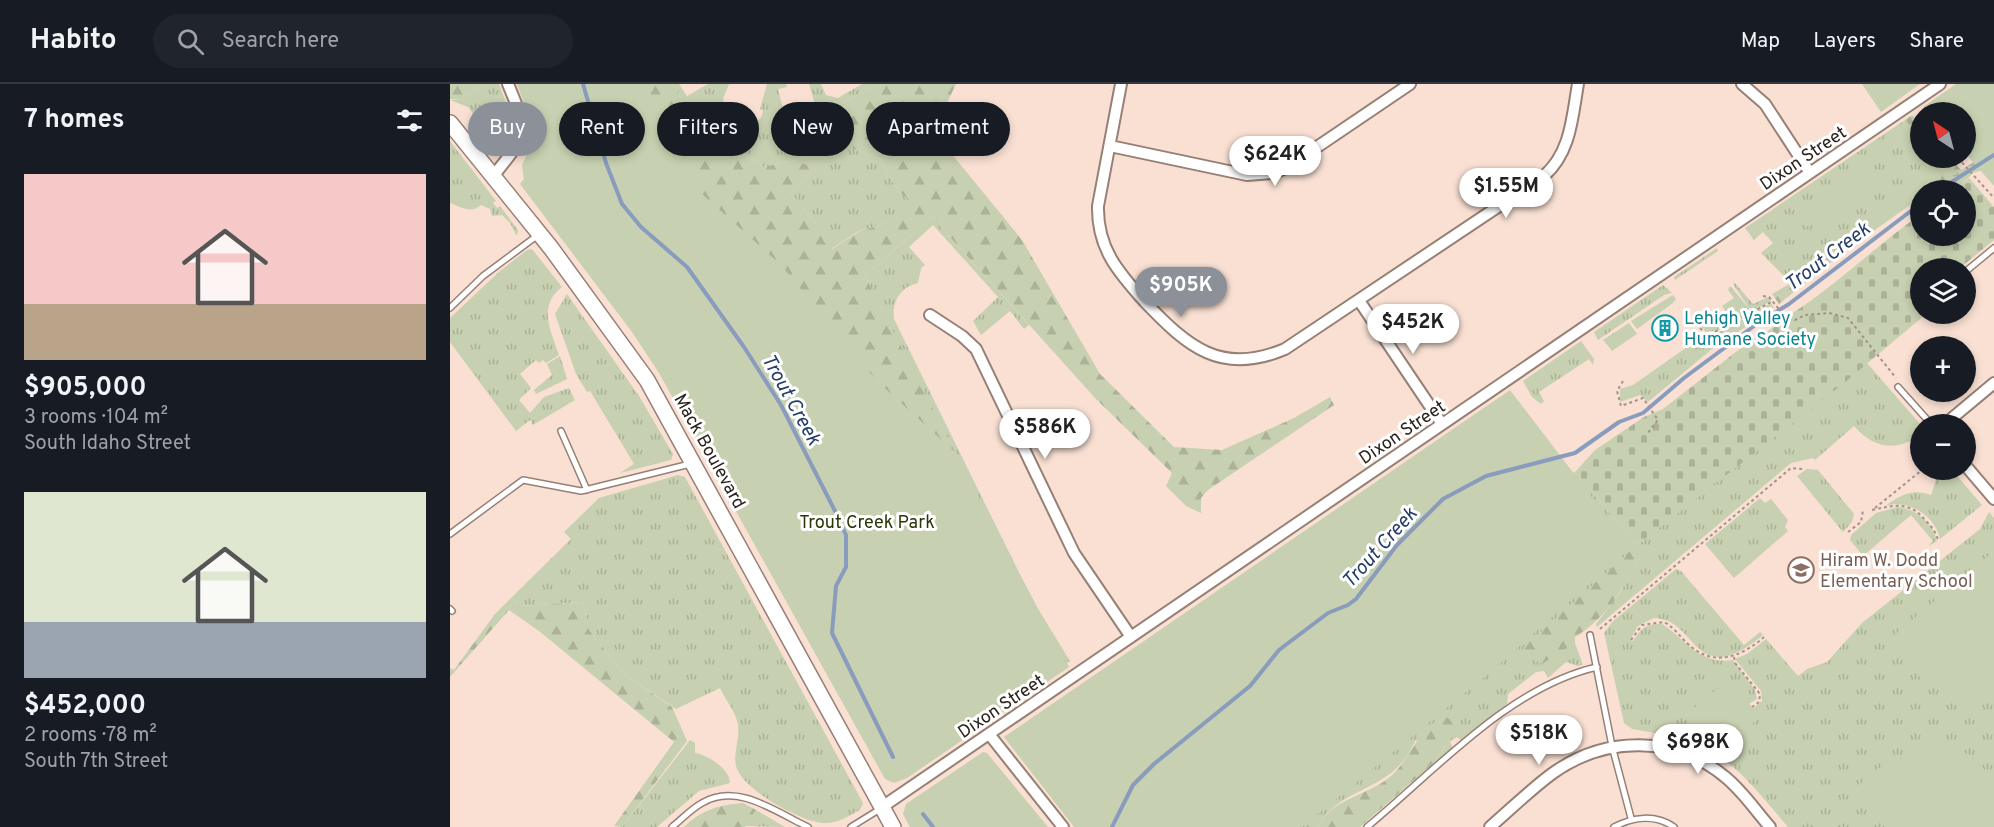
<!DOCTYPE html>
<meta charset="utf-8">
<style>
:root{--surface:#171b24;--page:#20242c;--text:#f1f3f6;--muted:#9ea1a6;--line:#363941;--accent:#8c9099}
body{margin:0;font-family:Overpass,sans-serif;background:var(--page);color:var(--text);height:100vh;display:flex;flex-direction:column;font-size:22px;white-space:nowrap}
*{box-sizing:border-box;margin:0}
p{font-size:20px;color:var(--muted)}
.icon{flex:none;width:33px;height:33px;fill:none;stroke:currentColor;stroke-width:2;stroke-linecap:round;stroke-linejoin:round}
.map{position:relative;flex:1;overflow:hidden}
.side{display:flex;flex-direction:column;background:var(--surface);width:450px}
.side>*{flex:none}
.guide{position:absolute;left:18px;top:18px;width:570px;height:54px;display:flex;gap:12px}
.needle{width:39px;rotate:324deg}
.controls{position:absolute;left:1460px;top:18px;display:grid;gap:12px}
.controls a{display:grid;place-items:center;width:66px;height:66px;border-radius:50%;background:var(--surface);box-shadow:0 3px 9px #0003;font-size:30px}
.price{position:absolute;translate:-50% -51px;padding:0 14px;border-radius:21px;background:#fff;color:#222;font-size:20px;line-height:39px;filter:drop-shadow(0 2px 3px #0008)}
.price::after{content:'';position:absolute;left:50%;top:36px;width:18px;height:14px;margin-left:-9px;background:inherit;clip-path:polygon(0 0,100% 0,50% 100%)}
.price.active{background:var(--accent);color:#fff}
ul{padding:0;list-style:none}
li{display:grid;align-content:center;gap:12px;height:318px;padding:0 24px}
li span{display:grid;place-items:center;height:186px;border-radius:0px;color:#555}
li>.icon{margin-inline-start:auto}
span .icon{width:108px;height:108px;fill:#fffc;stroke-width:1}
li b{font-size:26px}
h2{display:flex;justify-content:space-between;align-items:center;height:72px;padding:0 24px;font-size:26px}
.chip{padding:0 21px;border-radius:27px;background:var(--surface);box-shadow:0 3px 9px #0003;font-size:21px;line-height:54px}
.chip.active{background:var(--accent);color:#fff}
header{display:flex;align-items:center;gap:36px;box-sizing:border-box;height:84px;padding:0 30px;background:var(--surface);border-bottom:2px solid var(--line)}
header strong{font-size:28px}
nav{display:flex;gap:33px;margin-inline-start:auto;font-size:21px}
.search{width:420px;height:54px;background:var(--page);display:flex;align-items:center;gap:15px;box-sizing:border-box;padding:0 21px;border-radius:33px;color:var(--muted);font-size:22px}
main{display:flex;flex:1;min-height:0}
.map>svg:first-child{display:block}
.grass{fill:url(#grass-tufts)}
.forest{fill:url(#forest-firs)}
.wetland{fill:url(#wetland-marsh)}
.cemetery{fill:url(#cemetery-stones)}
.green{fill:#c7d0b0}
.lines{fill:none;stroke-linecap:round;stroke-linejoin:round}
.stream{stroke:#899cbe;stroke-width:4}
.lane-casing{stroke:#968075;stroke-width:8}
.street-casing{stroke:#968075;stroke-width:14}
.secondary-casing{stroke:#968075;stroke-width:18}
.path{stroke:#a59289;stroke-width:2;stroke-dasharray:3 3;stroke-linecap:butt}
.lane{stroke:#fff;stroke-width:5}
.street{stroke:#fff;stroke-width:10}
.secondary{stroke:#fff;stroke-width:15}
.labels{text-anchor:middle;stroke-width:6;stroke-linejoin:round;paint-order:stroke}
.street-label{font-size:18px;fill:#2b221d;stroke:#fff}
.culture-label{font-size:18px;fill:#0d838f;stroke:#fff;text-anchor:start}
.park-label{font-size:18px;fill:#2b3506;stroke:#fff}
.education-label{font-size:18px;fill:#785e54;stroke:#fff;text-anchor:start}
.water-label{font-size:20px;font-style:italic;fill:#253d6b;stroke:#fff}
</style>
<header>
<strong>Habito</strong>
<div class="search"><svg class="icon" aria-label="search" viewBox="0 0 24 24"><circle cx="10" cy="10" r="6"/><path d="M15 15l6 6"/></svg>Search here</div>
<nav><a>Map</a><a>Layers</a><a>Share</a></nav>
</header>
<main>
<section class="side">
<h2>7 homes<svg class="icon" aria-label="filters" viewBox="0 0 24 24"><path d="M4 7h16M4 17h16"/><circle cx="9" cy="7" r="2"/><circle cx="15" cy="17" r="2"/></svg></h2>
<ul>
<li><span style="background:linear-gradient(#f6c9c9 70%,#b9a48a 0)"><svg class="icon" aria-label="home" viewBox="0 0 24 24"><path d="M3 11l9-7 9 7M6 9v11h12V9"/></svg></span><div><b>$905,000</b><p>3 rooms · 104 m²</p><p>South Idaho Street</p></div></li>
<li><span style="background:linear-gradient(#dfe7d0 70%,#9aa5b1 0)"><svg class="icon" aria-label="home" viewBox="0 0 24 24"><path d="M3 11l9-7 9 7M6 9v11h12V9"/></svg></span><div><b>$452,000</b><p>2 rooms · 78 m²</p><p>South 7th Street</p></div></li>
</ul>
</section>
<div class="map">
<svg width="1544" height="743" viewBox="0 0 1544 743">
<defs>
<pattern id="grass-tufts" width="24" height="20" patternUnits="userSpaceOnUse" patternTransform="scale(1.5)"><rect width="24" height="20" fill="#c7d0b0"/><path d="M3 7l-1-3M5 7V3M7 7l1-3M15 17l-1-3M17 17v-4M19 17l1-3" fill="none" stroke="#abb297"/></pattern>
<pattern id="forest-firs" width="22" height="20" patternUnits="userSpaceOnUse" patternTransform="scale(1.5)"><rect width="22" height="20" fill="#c7d0b0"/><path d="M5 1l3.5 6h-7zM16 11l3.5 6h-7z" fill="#abb297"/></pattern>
<pattern id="wetland-marsh" width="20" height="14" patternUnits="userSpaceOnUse" patternTransform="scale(1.5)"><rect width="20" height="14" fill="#c7d0b0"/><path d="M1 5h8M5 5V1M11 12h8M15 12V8" fill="none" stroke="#abb297"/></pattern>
<pattern id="cemetery-stones" width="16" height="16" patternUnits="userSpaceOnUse" patternTransform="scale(1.5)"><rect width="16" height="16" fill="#c7d0b0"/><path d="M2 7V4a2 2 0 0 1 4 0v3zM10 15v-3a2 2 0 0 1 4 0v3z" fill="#abb297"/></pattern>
</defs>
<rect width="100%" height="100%" fill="#f9e0d3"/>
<path class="grass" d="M35 0H49L65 42C64 53 57 60 45 59L18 23 0 16 11 15Z
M222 0H229L237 12 258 0H279L273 15 275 23 295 31 294 35 300 41 311 34 313 27 310 25 317 0H336L337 3 328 5 340 53 350 51 353 56 364 53 365 47 372 45 359 0H371L376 11 388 14 412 0H427L392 20 404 65 430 75 449 108 462 117 436 139 409 147 381 165 364 137 341 109 361 88 345 76 314 83 231 27 222 18 228 7Z
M1455 36 1470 53V74H1488L1494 85 1342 200 1311 169 1323 159 1313 148 1304 156 1295 144Z
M0 57 46 117 43 119 47 124 50 122 68 146 67 152 60 139 52 131 42 132 40 125 31 121C21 130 11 123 0 119Z
M482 133 579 241 574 245 560 227 531 251 523 237 548 213 483 141 459 163 475 181 471 184 468 199C450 203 442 218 444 235L582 515 620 577 595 594 523 406 415 192Z
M1267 164 1268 167 1225 196 1224 193Z
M82 165 112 203C87 222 101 247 109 271L96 279 93 276 89 279 86 276 70 290 81 304 69 316 80 329 94 313 119 304 125 316 83 341 80 336 66 347 0 258V234L50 187 77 166Z
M1285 199 1303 220 1318 213 1321 217 1268 246 1256 248 1252 243 1255 233 1262 243 1278 231 1272 222 1284 214 1278 206 1280 202 1299 224 1283 200Z
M1213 201 1222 209 1214 211 1148 256 1144 248Z
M117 210 189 312 223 370 221 376 170 389 184 380 140 307 137 308 126 290 105 230Z
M1223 211 1226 215 1223 219 1187 245 1181 237Z
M1321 219 1324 224 1262 265 1198 318 1190 311 1170 318V305L1183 301 1250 254 1264 251Z
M1179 239 1187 250 1162 267 1153 256Z
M1131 257 1144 275 1143 281 1139 275 1089 308 1094 317 1091 320 1082 313 1073 297Z
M110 272 117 295 86 310 84 306 102 291 97 280Z
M1417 279 1470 340V350C1447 369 1423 364 1404 342L1365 376 1363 374 1341 379 1147 543 1146 540 1169 510 1192 471 1092 579 1125 559 1133 581 1128 582 1116 578 1098 594 1094 587 1086 588 1058 610 1057 620 1012 657 1007 653 1000 658 1003 664 986 677 1004 649 965 657C944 709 889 701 868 743H710L1102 394 1125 388 1187 461Z
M1357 385 1368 386 1404 430 1402 438 1393 448 1347 392Z
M1489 386H1502L1532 421 1490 455C1485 431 1458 415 1435 422 1451 411 1462 404 1481 411Z
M228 391 235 393 413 719 410 726C400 731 389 739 376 739 354 740 291 705 286 682 283 670 290 654 288 641 287 630 275 615 270 604L226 625 174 590 139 546 133 518 71 522 61 514 121 455 114 448 149 414Z
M1310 414 1315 419 1321 415 1338 436 1335 443 1338 447 1284 494 1255 460Z
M1447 423C1465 424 1483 439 1487 457L1478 462 1483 457 1461 431 1413 472 1400 456 1401 451 1426 429Z
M1539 428 1544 434V743H1338C1282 677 1270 659 1182 645L1174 639 1154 549 1162 538 1226 485 1231 487 1294 561 1310 548 1313 551C1244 609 1247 534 1204 534L1188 542 1180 556 1183 557C1191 544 1197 539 1212 540 1237 556 1249 581 1283 576L1305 606 1307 615 1299 620 1279 595 1310 633 1303 624 1312 617 1311 607 1285 575 1297 570 1316 555 1348 592 1357 585 1377 578 1412 539 1530 445Z
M240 656 245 659V669C258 671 280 685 280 699L249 707 207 743H172Z
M306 726 335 743 294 742Z"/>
<path class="forest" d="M0 0H35L11 15H0Z
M186 0H222L228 7 222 18 231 27 314 83 345 76 361 83V88L341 109 364 137 382 165 410 147 436 139 461 117 449 108 430 75 404 65 387 47 392 20 427 0H506L489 36 492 58 572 156 650 290 724 363 772 366 844 334 880 313 884 321 758 406 751 414V429L736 422 716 402 722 389 646 315 482 133 415 192 505 368 462 332 248 118Z
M1462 31 1470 40V53L1455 36Z
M1488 74H1500L1512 87 1481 106H1470V114L1391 170 1329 220 1322 210 1359 189 1440 123 1494 85V80Z
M1187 461 1192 471C1172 505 1159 532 1125 553V559L1092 580 1080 574 1073 564Z
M61 514 71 522 133 518 139 546 174 590 222 623 237 657 172 743 164 742 224 658 89 547 59 526 0 593V584L4 586 45 530Z
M995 632 1003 638 1004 649 986 677 910 743H868C882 715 912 713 936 696 962 677 965 645 995 632Z
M293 719 306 726 295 742 296 743H234C251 726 269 721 293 719Z"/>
<path class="wetland" d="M1537 69 1532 86 1523 89 1506 106H1481Z"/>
<path class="cemetery" d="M1519 94 1544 123V156L1510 184H1470V230H1476L1394 299 1187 461 1125 388 1145 366 1194 333 1213 325 1287 267 1321 245 1335 229 1341 230C1387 201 1425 162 1470 131V152H1515V106H1506Z"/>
<path class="green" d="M67 0H191L221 63 253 111 331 181 427 297 505 368 619 583 457 694 444 699 435 695 209 289 182 248 70 100 74 95 72 81 86 51Z
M1412 0H1470L1431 28Z
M1506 0H1544V102L1515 69V28H1478L1473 23Z
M1416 88 1426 102 1364 144 1361 140 1356 143 1353 139 1358 135 1355 131Z
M1060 306 1180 463 1045 584 852 743H624L554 653Z
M1544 467V613L1519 618 1470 593 1436 558Z
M1279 595 1310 633 1273 665 1259 657 1237 630Z
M1490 659 1522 672 1544 696V743H1435L1404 705 1439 676Z
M533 668 537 669 598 743H460L453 730 456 720Z"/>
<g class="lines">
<path class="stream" d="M133 0 156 79 172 120 191 143 237 183 294 263 331 321 385 427 396 451V483L386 502 382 549 443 673
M1489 106 1544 71
M473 730 483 743
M662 743 683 701 704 680 800 602 829 566 878 529 898 521 906 515 947 461 993 415 1036 392 1125 369 1169 338 1193 329 1234 294 1308 239 1339 220 1470 120"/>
<g class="lane-casing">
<path id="lane" d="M1515 188 1544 164
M0 224 33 192 88 151
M1448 303 1481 340
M111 347 137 406
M0 450 73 396 131 407 240 380
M0 525 2 527
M1140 551 1162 662 1181 734
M222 743C232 735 241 725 252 719 287 698 326 728 358 743
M401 743 430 725
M917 743C985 687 1059 603 1147 583
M1164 743C1183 733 1205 730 1224 743"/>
</g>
<g class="street-casing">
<path id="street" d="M671 0 648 122C647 164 668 188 695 218 738 263 771 292 835 265L1094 92C1121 68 1122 34 1128 0
M1292 0 1315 20 1360 89
M660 62 797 91 823 89 836 84 960 0
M44 91C78 49 79 50 58 0
M910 218 992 340
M480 231 512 252 526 265 624 469 681 553
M1495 340 1544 299
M1515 381 1544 415
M539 650 613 743
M432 723 1490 0
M1040 743C1061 725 1081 705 1103 689 1155 652 1224 651 1274 692 1292 706 1305 726 1320 743"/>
</g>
<g class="secondary-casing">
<path id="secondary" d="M0 39 101 164 197 296 443 743"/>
</g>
<path class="path" d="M1508 74 1544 114
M1313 212 1319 213 1337 235 1345 236 1355 231 1379 229 1398 234 1446 294
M1250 244 1256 250H1261L1323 217
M1173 297 1167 307 1171 322 1193 314 1208 336 1197 350
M1425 424 1472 386
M1422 426C1444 421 1460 417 1475 436 1481 442 1486 448 1488 456
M1398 448 1411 438 1413 426
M1150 545 1341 384 1353 385
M1181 556 1192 541 1214 538C1224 543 1230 553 1238 560 1264 584 1291 573 1314 553
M1284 573 1285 579 1310 610 1309 618 1302 623"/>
<use href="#lane" class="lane"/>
<use href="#street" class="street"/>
<use href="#secondary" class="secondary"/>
</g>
<defs>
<g id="building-ring" transform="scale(1.35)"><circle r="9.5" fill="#fff" stroke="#0f9aa8" stroke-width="1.5"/><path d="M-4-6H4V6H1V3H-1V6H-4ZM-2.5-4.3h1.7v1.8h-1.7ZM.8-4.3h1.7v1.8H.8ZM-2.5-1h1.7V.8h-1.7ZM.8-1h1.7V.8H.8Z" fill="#0f9aa8"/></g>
<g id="school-ring" transform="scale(1.35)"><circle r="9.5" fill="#fff" stroke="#8d6e63" stroke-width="1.5"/><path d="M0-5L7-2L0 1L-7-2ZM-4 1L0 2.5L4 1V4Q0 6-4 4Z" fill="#8d6e63"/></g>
</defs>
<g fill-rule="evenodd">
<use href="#building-ring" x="1215" y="244"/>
<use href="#school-ring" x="1351" y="486"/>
</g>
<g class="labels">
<g class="street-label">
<text transform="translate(1353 74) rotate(-34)" y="6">Dixon Street</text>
<text transform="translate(952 348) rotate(-34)" y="6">Dixon Street</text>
<text transform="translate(260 367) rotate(61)" y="6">Mack Boulevard</text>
<text transform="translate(551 622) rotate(-34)" y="6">Dixon Street</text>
</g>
<g class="culture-label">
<text x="1234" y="240">Lehigh Valley<tspan x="1234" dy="21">Humane Society</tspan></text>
</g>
<g class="park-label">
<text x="417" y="444">Trout Creek Park</text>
</g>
<g class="education-label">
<text x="1370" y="482">Hiram W. Dodd<tspan x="1370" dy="21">Elementary School</tspan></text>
</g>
<g class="water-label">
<text transform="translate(1377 172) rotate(-37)" y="7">Trout Creek</text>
<text transform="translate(342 315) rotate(61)" y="7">Trout Creek</text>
<text transform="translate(929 463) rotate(-48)" y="7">Trout Creek</text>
</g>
</g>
</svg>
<div class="controls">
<a><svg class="needle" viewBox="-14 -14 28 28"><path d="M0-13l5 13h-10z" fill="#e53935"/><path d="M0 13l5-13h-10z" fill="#9ea1a6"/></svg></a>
<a><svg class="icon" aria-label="locate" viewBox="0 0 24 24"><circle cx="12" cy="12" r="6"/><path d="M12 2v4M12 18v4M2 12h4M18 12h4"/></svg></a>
<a><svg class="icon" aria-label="layers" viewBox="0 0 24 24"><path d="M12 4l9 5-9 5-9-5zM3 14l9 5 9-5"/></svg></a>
<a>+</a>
<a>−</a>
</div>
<b class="price" style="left:825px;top:103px">$624K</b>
<b class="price" style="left:1056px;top:135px">$1.55M</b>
<b class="price active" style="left:731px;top:234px">$905K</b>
<b class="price" style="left:963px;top:271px">$452K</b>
<b class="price" style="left:595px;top:376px">$586K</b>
<b class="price" style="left:1089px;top:682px">$518K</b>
<b class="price" style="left:1248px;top:691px">$698K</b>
<div class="guide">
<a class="chip active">Buy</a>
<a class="chip">Rent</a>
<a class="chip">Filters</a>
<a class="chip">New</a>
<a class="chip">Apartment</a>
</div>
</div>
</main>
